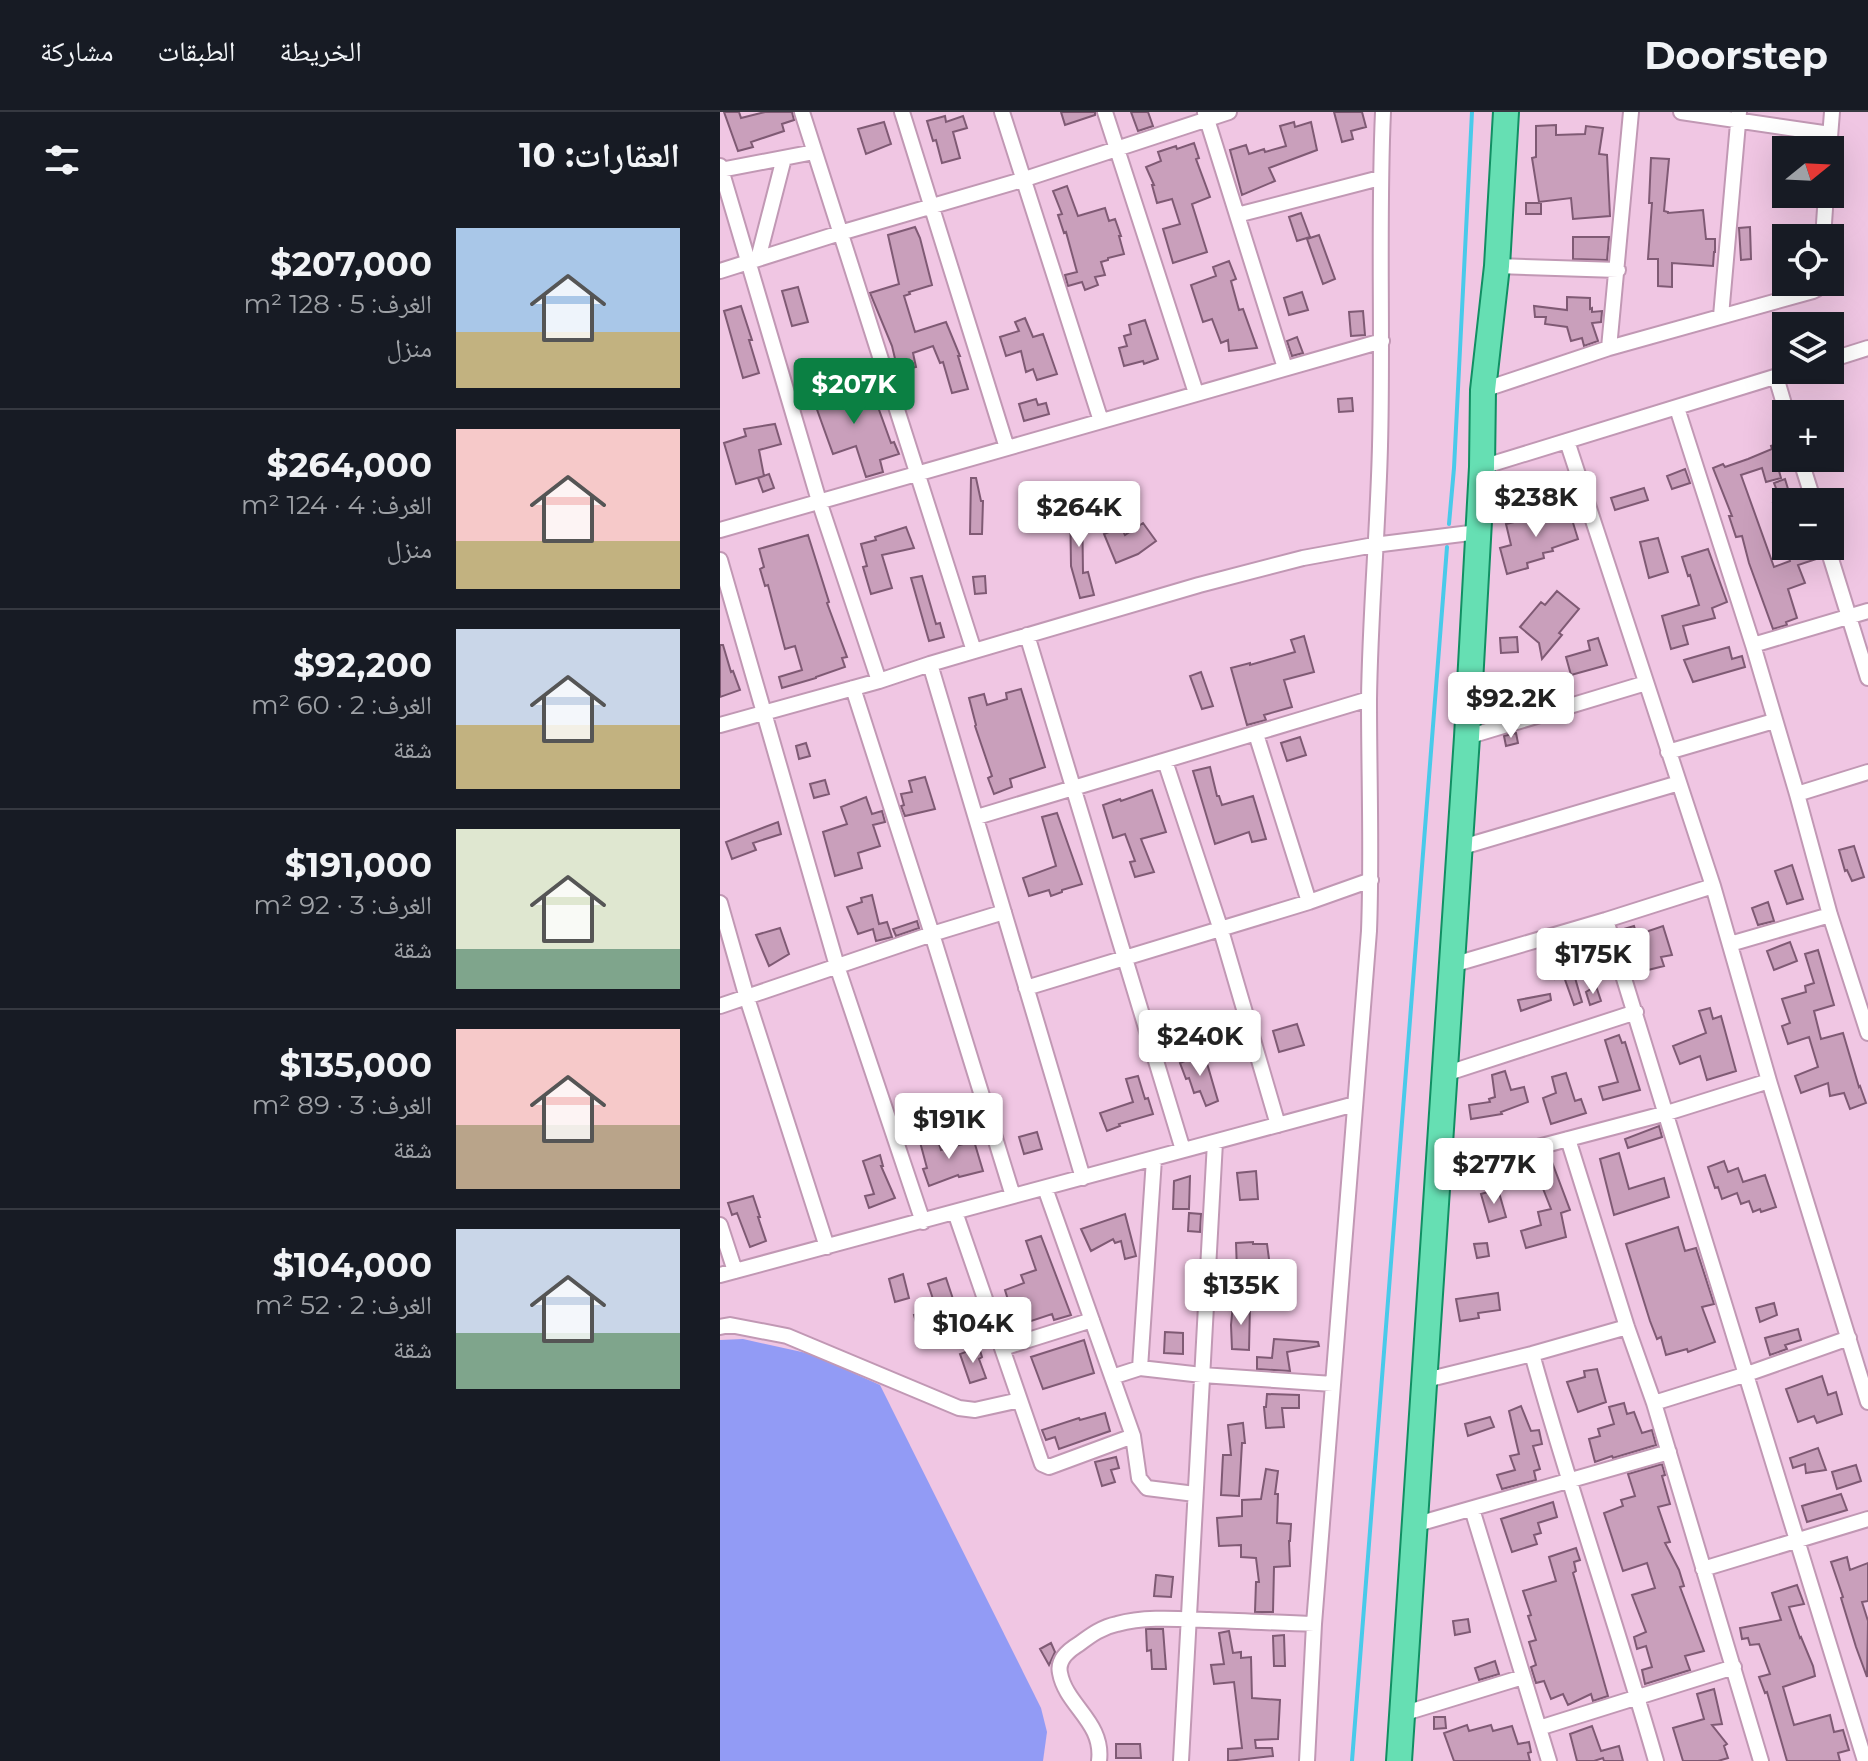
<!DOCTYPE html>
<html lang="ar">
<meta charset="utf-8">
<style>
:root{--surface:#171b24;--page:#242831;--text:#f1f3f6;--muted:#9ea1a6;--line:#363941;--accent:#0b8043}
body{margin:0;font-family:Montserrat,"Noto Naskh Arabic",sans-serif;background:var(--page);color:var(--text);direction:rtl;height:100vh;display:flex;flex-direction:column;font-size:30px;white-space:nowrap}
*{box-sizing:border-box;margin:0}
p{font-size:26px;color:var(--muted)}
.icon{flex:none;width:44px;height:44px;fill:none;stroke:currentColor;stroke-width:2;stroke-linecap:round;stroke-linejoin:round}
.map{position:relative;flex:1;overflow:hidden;direction:ltr}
.details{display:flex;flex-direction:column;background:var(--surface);width:720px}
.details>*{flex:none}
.needle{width:52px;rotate:72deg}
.controls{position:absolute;left:1052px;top:24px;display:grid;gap:16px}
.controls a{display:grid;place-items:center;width:72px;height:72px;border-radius:0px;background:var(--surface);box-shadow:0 8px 32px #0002;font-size:40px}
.price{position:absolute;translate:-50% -68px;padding:0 18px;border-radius:8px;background:#fff;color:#222;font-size:26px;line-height:52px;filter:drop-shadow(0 2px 4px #0008)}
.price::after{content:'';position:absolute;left:50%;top:48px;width:24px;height:18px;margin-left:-12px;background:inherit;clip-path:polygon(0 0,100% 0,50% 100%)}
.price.current{background:var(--accent);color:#fff}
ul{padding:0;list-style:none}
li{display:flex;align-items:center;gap:24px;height:200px;padding:0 40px}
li+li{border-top:2px solid var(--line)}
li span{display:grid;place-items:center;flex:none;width:224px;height:160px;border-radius:0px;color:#555}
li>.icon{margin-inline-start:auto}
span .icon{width:96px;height:96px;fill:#fffc;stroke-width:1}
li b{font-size:34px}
h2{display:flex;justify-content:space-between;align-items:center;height:96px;padding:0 40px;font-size:34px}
header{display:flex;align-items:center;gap:48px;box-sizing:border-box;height:112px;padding:0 40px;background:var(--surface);border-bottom:2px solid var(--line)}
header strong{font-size:38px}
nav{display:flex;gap:44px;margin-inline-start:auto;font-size:28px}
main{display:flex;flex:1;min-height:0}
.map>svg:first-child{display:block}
.green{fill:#929bf5}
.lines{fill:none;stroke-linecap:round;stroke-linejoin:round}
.stream{stroke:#49caea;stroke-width:4}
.building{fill:#c99fbb;stroke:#7f5a74;stroke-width:2}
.minor-casing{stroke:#c198b4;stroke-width:18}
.primary-casing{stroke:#118f63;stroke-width:28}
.minor{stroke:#fff;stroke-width:14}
.primary{stroke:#66dfb3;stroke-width:24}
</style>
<header>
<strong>Doorstep</strong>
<nav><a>الخريطة</a><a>الطبقات</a><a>مشاركة</a></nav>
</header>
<main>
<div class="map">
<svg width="1148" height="1649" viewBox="0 0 1148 1649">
<rect width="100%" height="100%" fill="#f0c6e3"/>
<path class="green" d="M23 1227 91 1242 160 1273 321 1596 327 1620 323 1649H0V1228Z"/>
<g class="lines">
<path class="stream" d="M729 412 734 356 752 0
M632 1649 727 435"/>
</g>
<path class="building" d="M4 0H19L21 6 45 0H72L74 8 62 12 64 19 31 30 33 35 18 39Z
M341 0H375V3L345 13Z
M411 0H428L433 14 418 19Z
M614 0H642L646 15 631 19 633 27 622 30Z
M225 4 226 10 243 4 247 16 233 20 240 46 222 51 216 28 213 29 207 9Z
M164 10 171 32 146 42 138 17Z
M574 10 575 15 591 10 597 38 549 56 555 69 522 83 510 38 526 33 529 42 544 37 545 40 566 34 560 14Z
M836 13V23L865 22 866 14 883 16 879 42 887 43 890 104 853 107 851 86 819 90 812 46 816 45V14Z
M474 31 479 46 476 47 490 85 472 92 487 140 453 151 443 117 460 112 452 87 437 91 432 73H434L426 55 441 49 438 40 456 34 457 37Z
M931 46 949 47 944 99 948 100V101L983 98 986 127H995V140H994L993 154 952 151V175L938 174V147H928L932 91H929Z
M347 74 358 104 385 96 389 109 395 107 401 124H399L404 142 388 146V148L381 150 385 163 375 165 378 173 365 178 362 170 348 174 345 163 357 160 346 120 344 121 338 103 342 102 333 79Z
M806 91H821V102H806Z
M581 101 590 125 577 129 569 105Z
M195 115 200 126 212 173 189 180 190 182 184 184 195 220 226 210 240 244H238L248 277 232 281 223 250 220 251 213 234 193 241 196 255 178 259 172 234 150 181 179 172 168 123Z
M1030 115 1031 147 1021 148 1019 116Z
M599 123 615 167 603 172 587 127Z
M853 125H889L887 148 853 147Z
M509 149 516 167 511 169 519 198 523 197 537 236 509 239 508 228 501 231 492 207 483 210 471 173 496 164 493 155Z
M78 175 88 210 72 214 62 179Z
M582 180 588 198 569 203 564 186Z
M847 185 870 186V197L872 196V200L882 199 881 210 872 211 878 229 864 234 862 226 851 229 847 215 825 212 826 205H815L814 194 847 198Z
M21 194 32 228H29L39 261 23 266 4 199Z
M643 199 645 223 631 224 629 200Z
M305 206 313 225 323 222 337 262 317 268 313 257 306 260 301 239 286 244 280 225 299 219 295 210Z
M425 208 438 247 424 252 423 249 404 254 399 236 407 234 404 224 411 222 409 213Z
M577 225 583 241 572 244 567 229Z
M116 269 122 284 143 277 146 288 154 284 171 331 174 330 179 342 160 348 163 360 146 365 136 334 113 342 90 278Z
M632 286 633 299 619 300 618 287Z
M316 287 318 293 326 291 329 302 304 309 299 292Z
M55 312 61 332 39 338 44 364 16 372 4 331 26 324 24 317Z
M1066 329V344L1056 348 1061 366 1046 370 1042 356 1021 363 1054 455 1070 449 1068 439 1085 434H1095L1099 446 1078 453 1085 471 1068 477 1077 506 1066 510 1067 513 1053 517 1029 451 1022 424 1016 425 1009 404H1012L993 356 1003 352 1005 355 1028 347 1052 337 1051 334Z
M965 357 970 371 952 377 947 364Z
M49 362 54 376 43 380 38 366Z
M251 366H256L261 389H263L262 422H250Z
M1065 367 1072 390H1066V426H1063L1053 391 1061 389 1054 371Z
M924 376 928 388 895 398 891 386Z
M350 385H362L363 461 368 460 374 483 360 486 351 454Z
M841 396 844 403 850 401 858 427 832 436 833 439 823 441 824 446 807 451 808 456 787 462 780 436 791 433 786 412 819 404Z
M423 411 436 429 418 442 396 451 384 422 401 415 405 423Z
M186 415 194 436 162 443 172 476 151 482 143 455 147 454 141 432 156 428 155 425Z
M88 423 109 490 107 491 127 545 122 546 125 555 96 565V566L62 576 59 565 82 558 75 534 65 537 48 473 45 474 40 457 44 455 39 437Z
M938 426 948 460 929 466 920 430Z
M988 437 1007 490 992 496 995 506 963 514 968 532 951 537 942 504 979 493 970 463 968 464 962 445Z
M202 464 216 512 220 511 224 525 209 529 191 466Z
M265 464 266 481 255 482 253 465Z
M837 479 859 497 839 521 842 523 822 547 819 531 800 515 821 490 825 493Z
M584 524 594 560 564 568 572 595 544 603 546 608 527 613 511 556 530 551V553L575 540 571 528Z
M797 525 798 540 781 541 780 526Z
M878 526 887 553 851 563 846 545 870 538 868 529Z
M0 533H3L11 560 13 559 20 578 0 585Z
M1009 535 1012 547 1022 544 1025 555 973 570 964 548Z
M481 560 493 594 482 597 470 564Z
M301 577 325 655 290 667 292 675 274 682 268 666 272 664 255 614 256 613 249 586 264 582 267 593 287 587 286 581Z
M788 580 792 601 780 605 775 583Z
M796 621 798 631 786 634 784 624Z
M580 625 586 643 567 649 561 631Z
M86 631 90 644 79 647 76 634Z
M490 655 497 684H499L502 693 533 684 546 727 532 730 529 720 495 732 473 659Z
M205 665 215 697 185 704 181 694 184 693 181 682 192 680 189 669Z
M105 668 109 682 94 686 90 672Z
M432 678 446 720 421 727 434 760 415 765 410 750 415 749 405 722 393 726 383 693 400 687 401 689Z
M146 685 152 702 162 699 165 710 153 713 160 734 138 741 142 756 115 764 103 720 127 712 121 695Z
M337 701 362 772 342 778V780L331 784 329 778 309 784 303 766 336 754 322 705Z
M58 710 61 722 33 731 36 738 12 747 6 730Z
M1134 734 1144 765 1132 769 1127 758 1125 759 1119 738Z
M1072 753 1083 787 1067 792 1055 759Z
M152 783 159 812 167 810 172 825 156 829 153 817 138 822 127 795 142 790 141 786Z
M1048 790 1054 809 1038 813 1032 796Z
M197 809 199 816 176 824 173 817Z
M914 814 917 823 943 814 952 843 941 845 944 854 928 858 926 851 915 854 904 817Z
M60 816 69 842 49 854 36 823Z
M1070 830 1077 849 1054 858 1047 839Z
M1098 838 1114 893 1094 899 1101 927 1123 921 1139 975 1140 974 1146 991 1130 997 1124 981 1110 984 1108 971 1081 981 1075 964 1098 955 1089 925 1068 932 1062 914 1070 911 1062 887 1086 880 1085 874 1094 871 1085 842Z
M851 852 862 890 854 893 844 865 835 867 832 857Z
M876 874 881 889 870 893 866 880Z
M830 882 831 888 801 899 798 888Z
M990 896 993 907 1001 904 1016 959 987 968 980 944 960 952 953 934 986 921 979 899Z
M577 912 584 933 559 940 553 919Z
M899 923 902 931 905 930 920 978 883 988 879 975 898 970 885 928Z
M484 941 498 989 486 994 480 979 474 981 469 966 466 967 460 951Z
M785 959 791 978 804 975 808 990 781 1000 782 1002 751 1007 749 993 770 990 769 987 775 985 772 963Z
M846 961 855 989 861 987 866 1001 831 1012 823 986 836 981 832 965Z
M418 964 425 987 428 986 433 1002 399 1012 400 1014 387 1019 380 1001 413 990 406 967Z
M939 1014 942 1025 908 1036 905 1027Z
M317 1020 322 1037 304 1042 299 1025Z
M217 1026 221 1038 254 1029 263 1059 239 1065 238 1063 209 1074 203 1057 207 1056 200 1030Z
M899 1041 909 1077 944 1066 949 1085 894 1103 880 1047Z
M160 1043 163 1054H161L175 1086 149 1096 145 1084 154 1082 143 1049Z
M1004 1049 1008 1060 1018 1056 1023 1070 1045 1063 1056 1095 1041 1100 1040 1097 1033 1100 1029 1089 1021 1092 1017 1081 1002 1087 998 1075 995 1076 988 1055Z
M832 1050 850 1098 841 1101 846 1125 806 1136 801 1119 821 1113 818 1100 831 1097 820 1069 826 1066 822 1053Z
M536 1059 538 1087 520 1088 517 1061Z
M470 1064 469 1097H453L454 1069Z
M778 1077 786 1105 769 1110 761 1082Z
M33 1084 40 1105H38L46 1129 30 1135 17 1101 12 1103 8 1091Z
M469 1101 481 1102 480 1120 468 1119Z
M405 1102 416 1144 405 1147 401 1129 395 1131 393 1127 371 1139 361 1117Z
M958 1115 965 1139 976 1136 994 1192 982 1195 995 1230 968 1240 967 1237 946 1243 941 1225 937 1227 930 1209 906 1132Z
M321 1124 351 1203 334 1208 332 1202 296 1214 285 1178 304 1171 301 1163 316 1158 306 1129Z
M533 1130V1132H547L551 1162 563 1163 561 1177 522 1182 520 1159H517L516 1131Z
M767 1131 769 1144 757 1146 754 1132Z
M183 1162 189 1186 175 1190 169 1167Z
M226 1166 238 1202 197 1214 194 1203 216 1196 208 1172Z
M778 1181 780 1198 758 1201 759 1206 740 1209 736 1187Z
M1054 1191 1057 1203 1040 1210 1036 1196Z
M513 1192 530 1193 529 1238 512 1237 511 1213Z
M1078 1217 1081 1228 1065 1233 1067 1237 1050 1243 1045 1226Z
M445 1220 463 1221V1242L444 1241Z
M554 1227 598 1230 599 1234 567 1240 570 1259 537 1257V1245L552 1246Z
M364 1228 374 1261 323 1277 311 1245Z
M259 1235 262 1245 259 1247 266 1266 250 1271 240 1242Z
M877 1257 886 1290 858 1300 847 1270 865 1265 864 1259Z
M1102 1264 1108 1283 1116 1280 1122 1302 1097 1311 1094 1304 1078 1310 1066 1277Z
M547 1282 579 1283V1296H562L564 1315 546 1316 544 1295H546Z
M904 1291 907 1302 914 1300 922 1321 932 1318 936 1333 893 1346 892 1344 875 1350 869 1327 880 1324 878 1317 894 1312 889 1295Z
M801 1294 811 1319 819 1318 822 1332 813 1334 820 1357 814 1359 816 1368 782 1377 777 1363 795 1358 790 1344 799 1342 789 1299Z
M385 1301 390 1319 339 1337 335 1325 326 1328 322 1318 359 1306 360 1308Z
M770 1305 774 1315 748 1324 745 1312Z
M523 1311 525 1331H522L519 1384 501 1383 503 1343H511L508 1313Z
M1098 1336 1106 1358 1086 1361 1085 1352 1073 1356 1070 1346Z
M396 1345 399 1356 391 1358 395 1370 382 1374 375 1350Z
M942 1352 945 1363 942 1364 950 1392 938 1395 950 1430 945 1431 959 1458 964 1474 960 1475 984 1539 965 1544 970 1558 925 1572 922 1558 932 1555 926 1534 917 1537 914 1525 926 1520 912 1483 935 1476 927 1451 903 1459 884 1401 903 1394 901 1388 915 1384 908 1362Z
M1136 1353 1141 1369 1117 1377 1112 1360Z
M546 1357 558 1359 555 1382H558L557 1411 571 1412 570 1429H569L570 1454 554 1455 553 1500H535L536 1470H539L536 1446 521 1445V1433L499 1434 497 1406 522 1404V1388L541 1387Z
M1121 1382 1127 1398 1087 1410 1082 1394Z
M833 1390 837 1405 818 1411 821 1421 814 1423 817 1432 792 1440 781 1407Z
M856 1436 860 1448 854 1450 856 1459 853 1461 888 1584 873 1589 871 1582 848 1593 843 1582 831 1587 824 1569 816 1571 811 1555 816 1553 809 1530 816 1528 808 1504 811 1503 803 1479 836 1469 829 1445Z
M1127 1445 1130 1458 1148 1451V1489L1142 1490 1148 1509 1147 1565 1136 1535 1121 1486 1123 1485 1111 1450Z
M436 1463 453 1465 451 1485 434 1484Z
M1077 1473 1084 1492 1069 1495 1080 1526 1081 1525 1093 1554 1095 1564 1063 1575 1074 1613 1110 1603 1114 1620 1123 1618 1129 1638 1118 1641 1120 1649H1067L1047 1580 1045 1581 1039 1565 1050 1562 1039 1532 1030 1533 1028 1526 1022 1527 1020 1516 1061 1508 1052 1481Z
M748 1507 750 1520 735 1523 733 1509Z
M426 1517H443L446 1557H432L431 1538 427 1539Z
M509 1519 513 1541 521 1540V1546L531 1545 532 1586 560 1588 558 1627 535 1628 536 1636H552L553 1644 508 1649V1637L522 1636 514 1570 494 1572 491 1553 504 1552 499 1521Z
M564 1523 565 1554H554L553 1524Z
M331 1531 335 1540 329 1553 320 1537Z
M775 1549 779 1562 759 1568 755 1556Z
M994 1577 1002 1612 992 1613 1007 1632 1004 1634 1008 1646 998 1649H963L953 1616 984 1607 977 1582Z
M714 1605H725L726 1616 714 1617Z
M747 1613 749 1619 771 1613 773 1619 792 1614 798 1632 809 1630 811 1640 808 1641 810 1649H734L724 1621Z
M872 1614 881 1639 899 1634 903 1649H884L883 1646 874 1649H857L850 1622Z
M396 1632H420L421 1646H396Z"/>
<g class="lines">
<g class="minor-casing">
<path id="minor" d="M82 0 254 539
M182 0 287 336
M282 0 381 309
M385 0 476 281
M961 0 1110 22
M485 1 565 256
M1109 38 1112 0
M0 54 99 389 159 569
M1 58 94 40
M517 103 660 66
M1103 126 1106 82
M38 147 64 46
M777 154 898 158
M0 159 120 121 302 68 509 0
M1001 204 1019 0
M889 236 911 0
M1110 248 1148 236
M1056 265 1067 302
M763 278 889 236 1093 179 1097 177 1100 170
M957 296 1033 533 1077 682 1110 803 1148 921
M847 329 993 774 1049 969 1148 1290
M1080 346 1094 390
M762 355 1077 258
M0 418 662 229
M1107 434 1148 566
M0 448 117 854 203 1110
M307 523 463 1038
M1033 533 1148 499
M210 552C262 723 311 895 363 1066
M133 576 212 822 293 1084
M0 613 159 569 210 552 479 473 583 446 654 433 758 420
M536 622 589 790
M747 625 926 571
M948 640 1054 609
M445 649 500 815 558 1013
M1077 682 1148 660
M257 705 649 587
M739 736 959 671
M0 791 27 886 107 1135
M886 808 1145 1649
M1010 832 1110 803
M732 853 886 808 993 774
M306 876 589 790 651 768
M0 894 212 822 284 800
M725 962 916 900
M848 1027 907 1215 934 1291 1041 1649
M719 1061 947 1001 1049 969
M325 1076 413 1324 419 1366 427 1376 475 1382
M235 1100 322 1352 329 1355 413 1324
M0 1113 15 1159
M0 1163 635 992
M0 1215 10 1213 67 1224 239 1296 255 1298 300 1288
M283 1236 372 1208
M812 1242C850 1379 897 1513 936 1649
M420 1256 434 1047
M392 1265 420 1256 482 1263 613 1272
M706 1268 812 1242 907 1215
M934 1291 1027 1262 1129 1226
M752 1397 829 1649
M694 1413 949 1340
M983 1457 1148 1407
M682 1602 803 1565
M819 1616 1014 1555
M379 1649C384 1610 346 1594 340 1561 337 1548 349 1538 359 1532 371 1523 382 1515 397 1512 426 1504 459 1507 489 1508 524 1509 559 1511 594 1512
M461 1649 495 1030
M587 1649 594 1512 649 819C652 742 649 665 649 588 650 503 658 418 660 334 663 222 658 111 663 0"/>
</g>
<g class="primary-casing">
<path id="primary" d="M679 1649 747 625 762 355 763 278 777 154 786 0"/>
</g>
<use href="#minor" class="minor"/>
<use href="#primary" class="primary"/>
</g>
</svg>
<div class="controls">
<a><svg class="needle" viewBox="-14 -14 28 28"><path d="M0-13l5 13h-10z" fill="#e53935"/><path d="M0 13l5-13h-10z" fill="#9ea1a6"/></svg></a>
<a><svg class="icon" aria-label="locate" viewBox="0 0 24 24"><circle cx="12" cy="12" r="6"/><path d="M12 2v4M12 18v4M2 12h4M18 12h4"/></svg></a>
<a><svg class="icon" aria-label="layers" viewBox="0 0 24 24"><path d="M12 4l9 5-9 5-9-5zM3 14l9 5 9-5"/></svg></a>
<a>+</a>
<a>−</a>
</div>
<b class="price current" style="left:134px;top:314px">$207K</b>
<b class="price" style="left:816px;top:427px">$238K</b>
<b class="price" style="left:359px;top:437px">$264K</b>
<b class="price" style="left:791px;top:628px">$92.2K</b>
<b class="price" style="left:873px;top:884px">$175K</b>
<b class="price" style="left:480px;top:966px">$240K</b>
<b class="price" style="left:229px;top:1049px">$191K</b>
<b class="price" style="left:774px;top:1094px">$277K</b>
<b class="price" style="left:521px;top:1215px">$135K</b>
<b class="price" style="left:253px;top:1253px">$104K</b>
</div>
<section class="details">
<h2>العقارات: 10<svg class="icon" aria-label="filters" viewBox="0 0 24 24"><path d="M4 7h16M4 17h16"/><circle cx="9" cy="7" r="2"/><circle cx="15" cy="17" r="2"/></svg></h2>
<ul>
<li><span style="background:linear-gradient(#a9c7e8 65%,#c2b280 0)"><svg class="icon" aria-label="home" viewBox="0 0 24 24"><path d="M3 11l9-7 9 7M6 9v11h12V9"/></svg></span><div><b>$207,000</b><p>الغرف: 5 · 128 m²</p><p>منزل</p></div></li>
<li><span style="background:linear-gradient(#f6c9c9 70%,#c2b280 0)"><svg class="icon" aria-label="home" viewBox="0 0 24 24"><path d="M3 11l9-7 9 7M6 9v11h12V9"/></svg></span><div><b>$264,000</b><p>الغرف: 4 · 124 m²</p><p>منزل</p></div></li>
<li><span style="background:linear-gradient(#c9d6e8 60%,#c2b280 0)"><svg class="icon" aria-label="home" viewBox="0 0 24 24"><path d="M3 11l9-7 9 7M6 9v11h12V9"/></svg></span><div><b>$92,200</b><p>الغرف: 2 · 60 m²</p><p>شقة</p></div></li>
<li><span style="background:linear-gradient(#dfe7d0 75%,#7fa58c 0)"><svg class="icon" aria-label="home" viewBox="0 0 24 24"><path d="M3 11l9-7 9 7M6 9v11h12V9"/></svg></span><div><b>$191,000</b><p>الغرف: 3 · 92 m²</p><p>شقة</p></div></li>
<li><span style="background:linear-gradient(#f6c9c9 60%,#b9a48a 0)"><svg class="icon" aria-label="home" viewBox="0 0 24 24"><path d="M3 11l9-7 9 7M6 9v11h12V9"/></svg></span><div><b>$135,000</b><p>الغرف: 3 · 89 m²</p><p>شقة</p></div></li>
<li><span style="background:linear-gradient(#c9d6e8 65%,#7fa58c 0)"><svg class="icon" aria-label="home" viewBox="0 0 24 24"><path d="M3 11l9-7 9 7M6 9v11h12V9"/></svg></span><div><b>$104,000</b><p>الغرف: 2 · 52 m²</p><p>شقة</p></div></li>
</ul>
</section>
</main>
